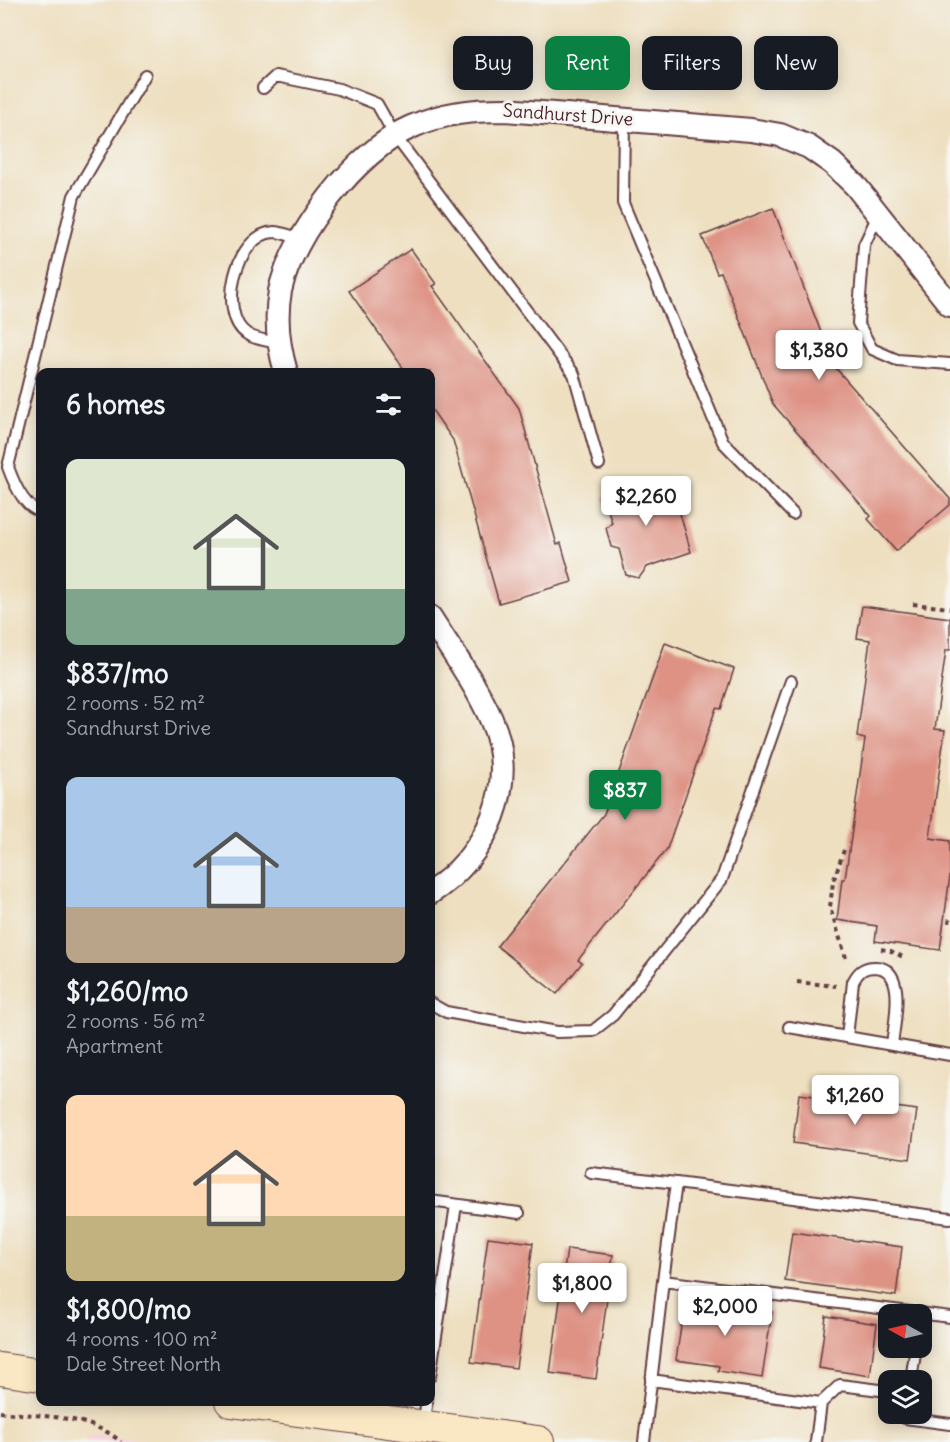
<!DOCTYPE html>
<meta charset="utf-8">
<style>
:root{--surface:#171b24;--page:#20242c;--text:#f1f3f6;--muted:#9ea1a6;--accent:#0b8043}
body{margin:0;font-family:Delius,sans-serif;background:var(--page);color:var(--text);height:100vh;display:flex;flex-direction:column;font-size:22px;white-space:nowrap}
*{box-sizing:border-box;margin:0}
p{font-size:20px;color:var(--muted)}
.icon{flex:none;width:33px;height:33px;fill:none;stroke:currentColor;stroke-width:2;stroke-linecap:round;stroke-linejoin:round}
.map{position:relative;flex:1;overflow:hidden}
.drawer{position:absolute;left:36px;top:368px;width:399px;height:1038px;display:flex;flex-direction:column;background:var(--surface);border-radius:12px;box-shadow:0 3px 15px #0003}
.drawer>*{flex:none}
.banner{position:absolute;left:453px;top:36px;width:406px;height:54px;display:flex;gap:12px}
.needle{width:39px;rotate:278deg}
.buttons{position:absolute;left:878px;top:1304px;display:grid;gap:12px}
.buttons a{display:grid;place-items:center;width:54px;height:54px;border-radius:12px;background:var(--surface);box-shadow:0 3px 15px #0003;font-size:30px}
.price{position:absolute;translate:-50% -51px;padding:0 14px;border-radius:6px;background:#fff;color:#222;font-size:20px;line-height:39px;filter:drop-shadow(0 2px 3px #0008)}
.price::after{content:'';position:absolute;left:50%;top:36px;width:18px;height:14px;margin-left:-9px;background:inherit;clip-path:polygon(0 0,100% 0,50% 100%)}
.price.active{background:var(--accent);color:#fff}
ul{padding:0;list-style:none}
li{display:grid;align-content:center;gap:12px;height:318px;padding:0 30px}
li span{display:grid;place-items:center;height:186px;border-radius:12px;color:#555}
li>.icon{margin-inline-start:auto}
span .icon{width:108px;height:108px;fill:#fffc;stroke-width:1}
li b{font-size:26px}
h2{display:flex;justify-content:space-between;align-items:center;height:72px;padding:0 30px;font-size:26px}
.pill{padding:0 21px;border-radius:12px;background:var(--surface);box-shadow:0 3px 15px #0003;font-size:21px;line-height:54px}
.pill.active{background:var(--accent);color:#fff}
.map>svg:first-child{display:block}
.built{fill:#f5cfda}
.building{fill:#de9284}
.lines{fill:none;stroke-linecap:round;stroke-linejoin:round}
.lane-casing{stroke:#633c41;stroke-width:14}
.street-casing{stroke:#633c41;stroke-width:26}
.secondary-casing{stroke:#633c41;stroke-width:34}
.path{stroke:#633c41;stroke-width:4;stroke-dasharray:4.5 4.5;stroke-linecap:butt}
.lane{stroke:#fff;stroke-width:10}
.street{stroke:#fff;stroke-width:22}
.secondary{stroke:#fae7c3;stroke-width:32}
.labels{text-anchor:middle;stroke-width:6;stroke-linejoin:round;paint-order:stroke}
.street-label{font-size:18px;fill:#4a1f2b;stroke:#f6f6f2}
</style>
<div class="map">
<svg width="950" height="1442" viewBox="0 0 950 1442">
<rect width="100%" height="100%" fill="#f6f6f2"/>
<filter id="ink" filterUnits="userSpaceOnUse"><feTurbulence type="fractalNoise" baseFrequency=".0167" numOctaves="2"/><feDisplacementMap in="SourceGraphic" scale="12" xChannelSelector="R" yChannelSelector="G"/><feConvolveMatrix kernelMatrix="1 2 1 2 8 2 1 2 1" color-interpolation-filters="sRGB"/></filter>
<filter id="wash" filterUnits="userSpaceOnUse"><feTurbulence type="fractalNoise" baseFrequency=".008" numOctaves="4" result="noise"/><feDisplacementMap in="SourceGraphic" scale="24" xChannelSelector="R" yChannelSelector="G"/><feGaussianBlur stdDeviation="1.35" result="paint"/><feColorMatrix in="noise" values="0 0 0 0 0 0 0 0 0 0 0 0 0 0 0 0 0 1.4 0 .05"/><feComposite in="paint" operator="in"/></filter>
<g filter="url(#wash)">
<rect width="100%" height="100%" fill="#eedfc0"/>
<path class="built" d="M89 1435 150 1442H88Z"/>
<g id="blocks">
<path class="building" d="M773 208 834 366 950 499V505L896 551 868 519 871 516 773 404 721 272 717 273 702 236Z
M411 249 436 284 432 286 519 408 557 545 561 543 572 582 499 603 453 440 430 407V372H406L349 291Z
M671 481 691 552 647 567 639 578 626 575 619 549 611 547 606 528 612 523 604 497 611 489 624 493Z
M862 606 950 618V650H946L935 729 945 730 930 838 950 841V876L940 950 875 941 877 926 837 920 842 879H845L865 739 857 737 870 640 857 638Z
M665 643 734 669 721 709 716 708 667 849 578 960 582 963 557 994 497 946 604 814Z
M799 1094 917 1110 910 1159 793 1143Z
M792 1232 902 1247 896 1296 785 1281Z
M488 1237 533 1243 516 1368 471 1362Z
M567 1249 613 1255 596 1379 550 1373Z
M685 1299 772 1312 762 1378 718 1371 719 1366 676 1360Z
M826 1316 877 1324 870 1376 819 1368Z"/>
</g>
</g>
<g filter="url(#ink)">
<use href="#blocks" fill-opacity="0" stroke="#633c41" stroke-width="1.5"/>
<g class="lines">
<g class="lane-casing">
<path id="lane" d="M263 88 276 76 339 89 377 104 395 136 574 374 599 464
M624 119 623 203 723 442 793 514
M878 215 864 245 858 323 872 349 897 360 950 364
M279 343C269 341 256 340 247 334 217 314 235 234 274 232 282 232 293 237 301 239
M40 511C24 508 13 481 8 467L74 196 145 75
M430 1003 446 1012 557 1032 593 1031 613 1015 722 879 791 681
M789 1027 950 1055
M847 1037 853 982C858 972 863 967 875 967 908 968 894 1023 892 1045
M591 1173 676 1183
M430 1201 519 1213
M663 1281 676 1183 950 1218
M430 1376 456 1205
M651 1380 821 1403 816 1442
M911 1380 916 1347
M821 1403 840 1385 888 1391
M906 1413 905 1418 950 1424
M423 1423 427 1401
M644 1442 663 1281 950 1317"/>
</g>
<g class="street-casing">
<path id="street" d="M286 372C278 345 275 318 280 291 292 234 358 150 411 127 442 113 472 110 505 110L751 130 780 135 809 147 832 163 855 185 950 305
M430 617C451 650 475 683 491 719 520 784 487 857 430 893"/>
</g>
<g class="secondary-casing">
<path id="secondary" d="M0 1369 40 1375
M231 1401 538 1442"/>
</g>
<path class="path" d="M913 604 950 608
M844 850 833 882 830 907 847 961
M949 923 950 914
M881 949 891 951 903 957
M797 982 836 986
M0 1412C40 1417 89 1414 121 1442"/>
<use href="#lane" class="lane"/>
<use href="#street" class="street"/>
<use href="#secondary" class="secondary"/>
</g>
</g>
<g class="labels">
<g class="street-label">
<text transform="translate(568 115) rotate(4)" y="6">Sandhurst Drive</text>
</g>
</g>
</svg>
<div class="buttons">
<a><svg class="needle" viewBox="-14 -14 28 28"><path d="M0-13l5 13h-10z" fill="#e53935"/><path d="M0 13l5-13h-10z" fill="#9ea1a6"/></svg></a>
<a><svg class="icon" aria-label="layers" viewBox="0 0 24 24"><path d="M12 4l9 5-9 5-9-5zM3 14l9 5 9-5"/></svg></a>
</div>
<b class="price" style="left:819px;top:381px">$1,380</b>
<b class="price" style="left:646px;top:527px">$2,260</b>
<b class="price active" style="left:625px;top:821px">$837</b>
<b class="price" style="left:855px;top:1126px">$1,260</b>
<b class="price" style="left:582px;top:1314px">$1,800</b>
<b class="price" style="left:725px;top:1337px">$2,000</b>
<div class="banner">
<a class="pill">Buy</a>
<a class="pill active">Rent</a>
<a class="pill">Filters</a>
<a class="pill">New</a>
</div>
<section class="drawer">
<h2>6 homes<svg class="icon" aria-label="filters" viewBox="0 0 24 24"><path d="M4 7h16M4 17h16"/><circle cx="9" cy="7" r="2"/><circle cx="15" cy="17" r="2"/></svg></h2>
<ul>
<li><span style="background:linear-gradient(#dfe7d0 70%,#7fa58c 0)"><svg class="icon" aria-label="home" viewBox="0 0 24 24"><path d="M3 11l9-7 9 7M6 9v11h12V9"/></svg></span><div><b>$837/mo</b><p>2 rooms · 52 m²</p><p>Sandhurst Drive</p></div></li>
<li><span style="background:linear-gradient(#a9c7e8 70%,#b9a48a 0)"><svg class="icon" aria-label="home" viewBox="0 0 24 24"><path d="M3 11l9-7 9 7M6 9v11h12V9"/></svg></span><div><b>$1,260/mo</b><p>2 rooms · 56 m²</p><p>Apartment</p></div></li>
<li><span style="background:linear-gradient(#ffd9b3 65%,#c2b280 0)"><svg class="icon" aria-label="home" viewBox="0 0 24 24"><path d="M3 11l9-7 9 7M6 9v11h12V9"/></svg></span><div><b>$1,800/mo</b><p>4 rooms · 100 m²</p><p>Dale Street North</p></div></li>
</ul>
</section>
</div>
